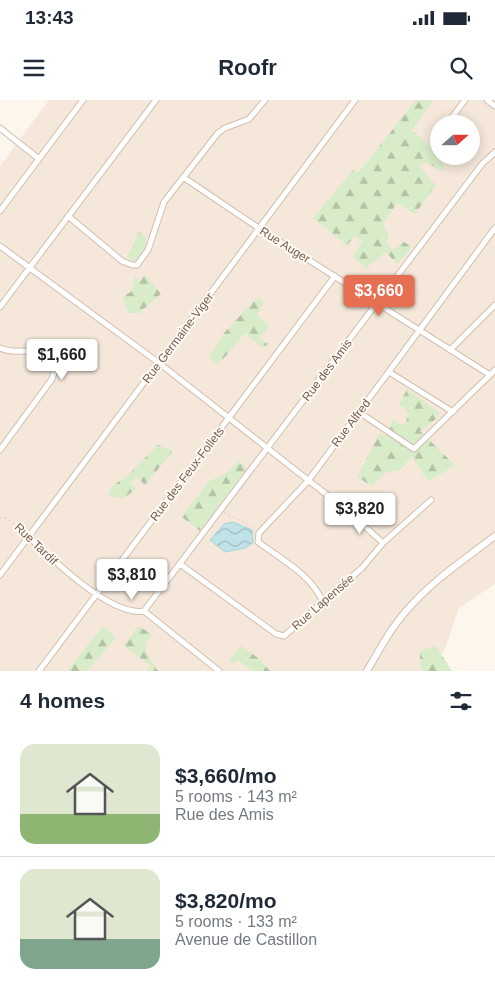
<!DOCTYPE html>
<meta charset="utf-8">
<style>
:root{--surface:#fff;--page:#f2f2f3;--text:#1f2937;--muted:#747a83;--line:#e0e1e3;--accent:#e76f51}
body{margin:0;font-family:Helvetica,sans-serif;background:var(--page);color:var(--text);height:100vh;display:flex;flex-direction:column;font-size:19px;white-space:nowrap}
*{box-sizing:border-box;margin:0}
p{font-size:16px;color:var(--muted)}
.icon{flex:none;width:28px;height:28px;fill:none;stroke:currentColor;stroke-width:2;stroke-linecap:round;stroke-linejoin:round}
.map{position:relative;height:571px;overflow:hidden}
.panel{display:flex;flex-direction:column;background:var(--surface);flex:1}
.panel>*{flex:none}
.needle{width:32px;rotate:69deg}
.tools{position:absolute;left:430px;top:15px;display:grid;gap:10px}
.tools a{display:grid;place-items:center;width:50px;height:50px;border-radius:50%;background:var(--surface);box-shadow:0 2px 12px #0003;font-size:25px}
.price{position:absolute;translate:-50% -42px;padding:0 11px;border-radius:5px;background:#fff;color:#222;font-size:16px;line-height:32px;filter:drop-shadow(0 1px 2px #0008)}
.price::after{content:'';position:absolute;left:50%;top:30px;width:15px;height:11px;margin-left:-8px;background:inherit;clip-path:polygon(0 0,100% 0,50% 100%)}
.price.active{background:var(--accent);color:#fff}
ul{padding:0;list-style:none}
li{display:flex;align-items:center;gap:15px;height:125px;padding:0 20px}
li+li{border-top:1px solid var(--line)}
li span{display:grid;place-items:center;flex:none;width:140px;height:100px;border-radius:15px;color:#555}
li>.icon{margin-inline-start:auto}
span .icon{width:60px;height:60px;fill:#fffc;stroke-width:1}
li b{font-size:21px}
h2{display:flex;justify-content:space-between;align-items:center;height:60px;padding:0 20px;font-size:21px}
.status{display:flex;justify-content:space-between;align-items:center;height:35px;padding:0 25px;background:var(--surface);direction:ltr}
.status svg{height:14px;fill:currentColor}
header{display:flex;justify-content:space-between;align-items:center;height:65px;padding:0 20px;background:var(--surface);font-size:22px;font-weight:600}
.map>svg:first-child{display:block}
.residential{fill:#f5e8da;fill-rule:evenodd}
.forest{fill:url(#forest-firs)}
.water{fill:url(#water-waves);stroke:#a5d3da}
.lines{fill:none;stroke-linecap:round;stroke-linejoin:round}
.minor-casing{stroke:#d1beb0;stroke-width:7}
.tertiary-casing{stroke:#d1beb0;stroke-width:8}
.path{stroke:#d9b8a5;stroke-width:1;stroke-dasharray:1 4;stroke-linecap:butt}
.minor{stroke:#fff;stroke-width:5}
.tertiary{stroke:#fff;stroke-width:6}
.labels{text-anchor:middle;stroke-width:4;stroke-linejoin:round;paint-order:stroke}
.street-label{font-size:12px;fill:#7a5c4d;stroke:#fffaf3}
</style>
<div class="status"><b>13:43</b><svg viewBox="0 0 49 12"><path d="M0 12V9h3v3zM5 12V6h3v6zM10 12V3h3v9zM15 12V0h3v12zM26 1h20v11H26zM47 4h2v5h-2z"/></svg></div>
<header><svg class="icon" aria-label="menu" viewBox="0 0 24 24"><path d="M4 6h16M4 12h16M4 18h16"/></svg>Roofr<svg class="icon" aria-label="search" viewBox="0 0 24 24"><circle cx="10" cy="10" r="6"/><path d="M15 15l6 6"/></svg></header>
<div class="map">
<svg width="495" height="571" viewBox="0 0 495 571">
<defs>
<pattern id="forest-firs" width="22" height="20" patternUnits="userSpaceOnUse" patternTransform="scale(1.25)"><rect width="22" height="20" fill="#d8ecc9"/><path d="M5 1l3.5 6h-7zM16 11l3.5 6h-7z" fill="#b4c2a5"/></pattern>
<pattern id="water-waves" width="16" height="10" patternUnits="userSpaceOnUse" patternTransform="scale(1.25)"><rect width="16" height="10" fill="#bfe3e8"/><path d="M0 5q4-4 8 0t8 0" fill="none" stroke="#a0bbbe"/></pattern>
</defs>
<rect width="100%" height="100%" fill="#fdf6ec"/>
<path class="residential" d="M49 0H495V484L459 508 444 551 428 571H0V66ZM439 24H471V56H439Z"/>
<path class="forest" d="M416 0H433L412 30 434 51 444 66 441 71 426 62 419 66 436 85 415 114 397 103 383 124 389 136 386 141 392 150 404 142 412 147 398 164 385 152 374 163 371 162 367 170 353 156 362 141 355 136 347 145 313 118 353 70 358 73Z
M137 130 146 137 145 152 137 164 127 157 137 138Z
M145 174 161 194 139 213H128L123 196 131 192 135 176 139 182Z
M258 197 264 202 257 215 269 226 259 238 268 244 262 248 245 233 218 265 209 257 224 233Z
M407 289 440 313 436 319 420 331 455 365 428 382 412 356 400 370 385 373 372 386 357 377 380 333 385 336 393 319 401 325 406 322 408 314 405 308 399 305Z
M158 345 173 351 145 385 137 377 130 383 137 389 123 398 108 396 111 387 128 375Z
M238 361 247 368 200 431 182 417 208 382 228 372Z
M103 526 116 538 87 571H67Z
M138 526 152 534 145 545 147 554 158 571H145L151 566 124 546Z
M241 546 257 557 270 571H252L238 560 233 563 229 561Z
M436 546 452 571H424L420 565V551Z"/>
<path class="water" d="M233 422 252 430 253 443 245 448 225 452 210 440 224 424Z"/>
<g class="lines">
<g class="minor-casing">
<path id="minor" d="M487 0 495 6
M447 24 465 0
M0 28 39 59
M437 31 439 30
M183 77 260 129 490 275
M0 111 83 0
M68 116 122 161 132 165H137L148 150 164 102 218 33 225 28 249 19 265 0
M0 146 159 263 350 413 383 443
M0 207 156 0
M0 248C19 258 48 239 56 266L52 279 0 350
M450 250 495 205
M389 272 453 312
M359 312 414 349 495 270
M29 437C52 459 111 517 144 511L219 571
M180 464 276 534 284 536 362 468 383 443 431 400
M0 475 355 0
M323 503C314 477 280 458 258 442L259 433 308 381 495 128
M144 511 482 64 495 52
M39 571 335 176"/>
</g>
<g class="tertiary-casing">
<path id="tertiary" d="M367 571C379 550 391 528 407 510 432 481 465 459 495 436"/>
</g>
<path class="path" d="M224 413 256 428
M0 418H7L24 433"/>
<use href="#minor" class="minor"/>
<use href="#tertiary" class="tertiary"/>
</g>
<g class="labels">
<g class="street-label">
<text transform="translate(285 145) rotate(32)" y="4">Rue Auger</text>
<text transform="translate(178 238) rotate(-53)" y="4">Rue Germaine-Viger</text>
<text transform="translate(327 270) rotate(-53)" y="4">Rue des Amis</text>
<text transform="translate(351 323) rotate(-53)" y="4">Rue Alfred</text>
<text transform="translate(187 374) rotate(-53)" y="4">Rue des Feux-Follets</text>
<text transform="translate(36 444) rotate(44)" y="4">Rue Tardif</text>
<text transform="translate(323 502) rotate(-41)" y="4">Rue Lapensée</text>
</g>
</g>
</svg>
<div class="tools">
<a><svg class="needle" viewBox="-14 -14 28 28"><path d="M0-13l5 13h-10z" fill="#e53935"/><path d="M0 13l5-13h-10z" fill="#747a83"/></svg></a>
</div>
<b class="price active" style="left:379px;top:217px">$3,660</b>
<b class="price" style="left:62px;top:281px">$1,660</b>
<b class="price" style="left:360px;top:435px">$3,820</b>
<b class="price" style="left:132px;top:501px">$3,810</b>
</div>
<section class="panel">
<h2>4 homes<svg class="icon" aria-label="filters" viewBox="0 0 24 24"><path d="M4 7h16M4 17h16"/><circle cx="9" cy="7" r="2"/><circle cx="15" cy="17" r="2"/></svg></h2>
<ul>
<li><span style="background:linear-gradient(#dfe7d0 70%,#8fb573 0)"><svg class="icon" aria-label="home" viewBox="0 0 24 24"><path d="M3 11l9-7 9 7M6 9v11h12V9"/></svg></span><div><b>$3,660/mo</b><p>5 rooms · 143 m²</p><p>Rue des Amis</p></div></li>
<li><span style="background:linear-gradient(#dfe7d0 70%,#7fa58c 0)"><svg class="icon" aria-label="home" viewBox="0 0 24 24"><path d="M3 11l9-7 9 7M6 9v11h12V9"/></svg></span><div><b>$3,820/mo</b><p>5 rooms · 133 m²</p><p>Avenue de Castillon</p></div></li>
</ul>
</section>
